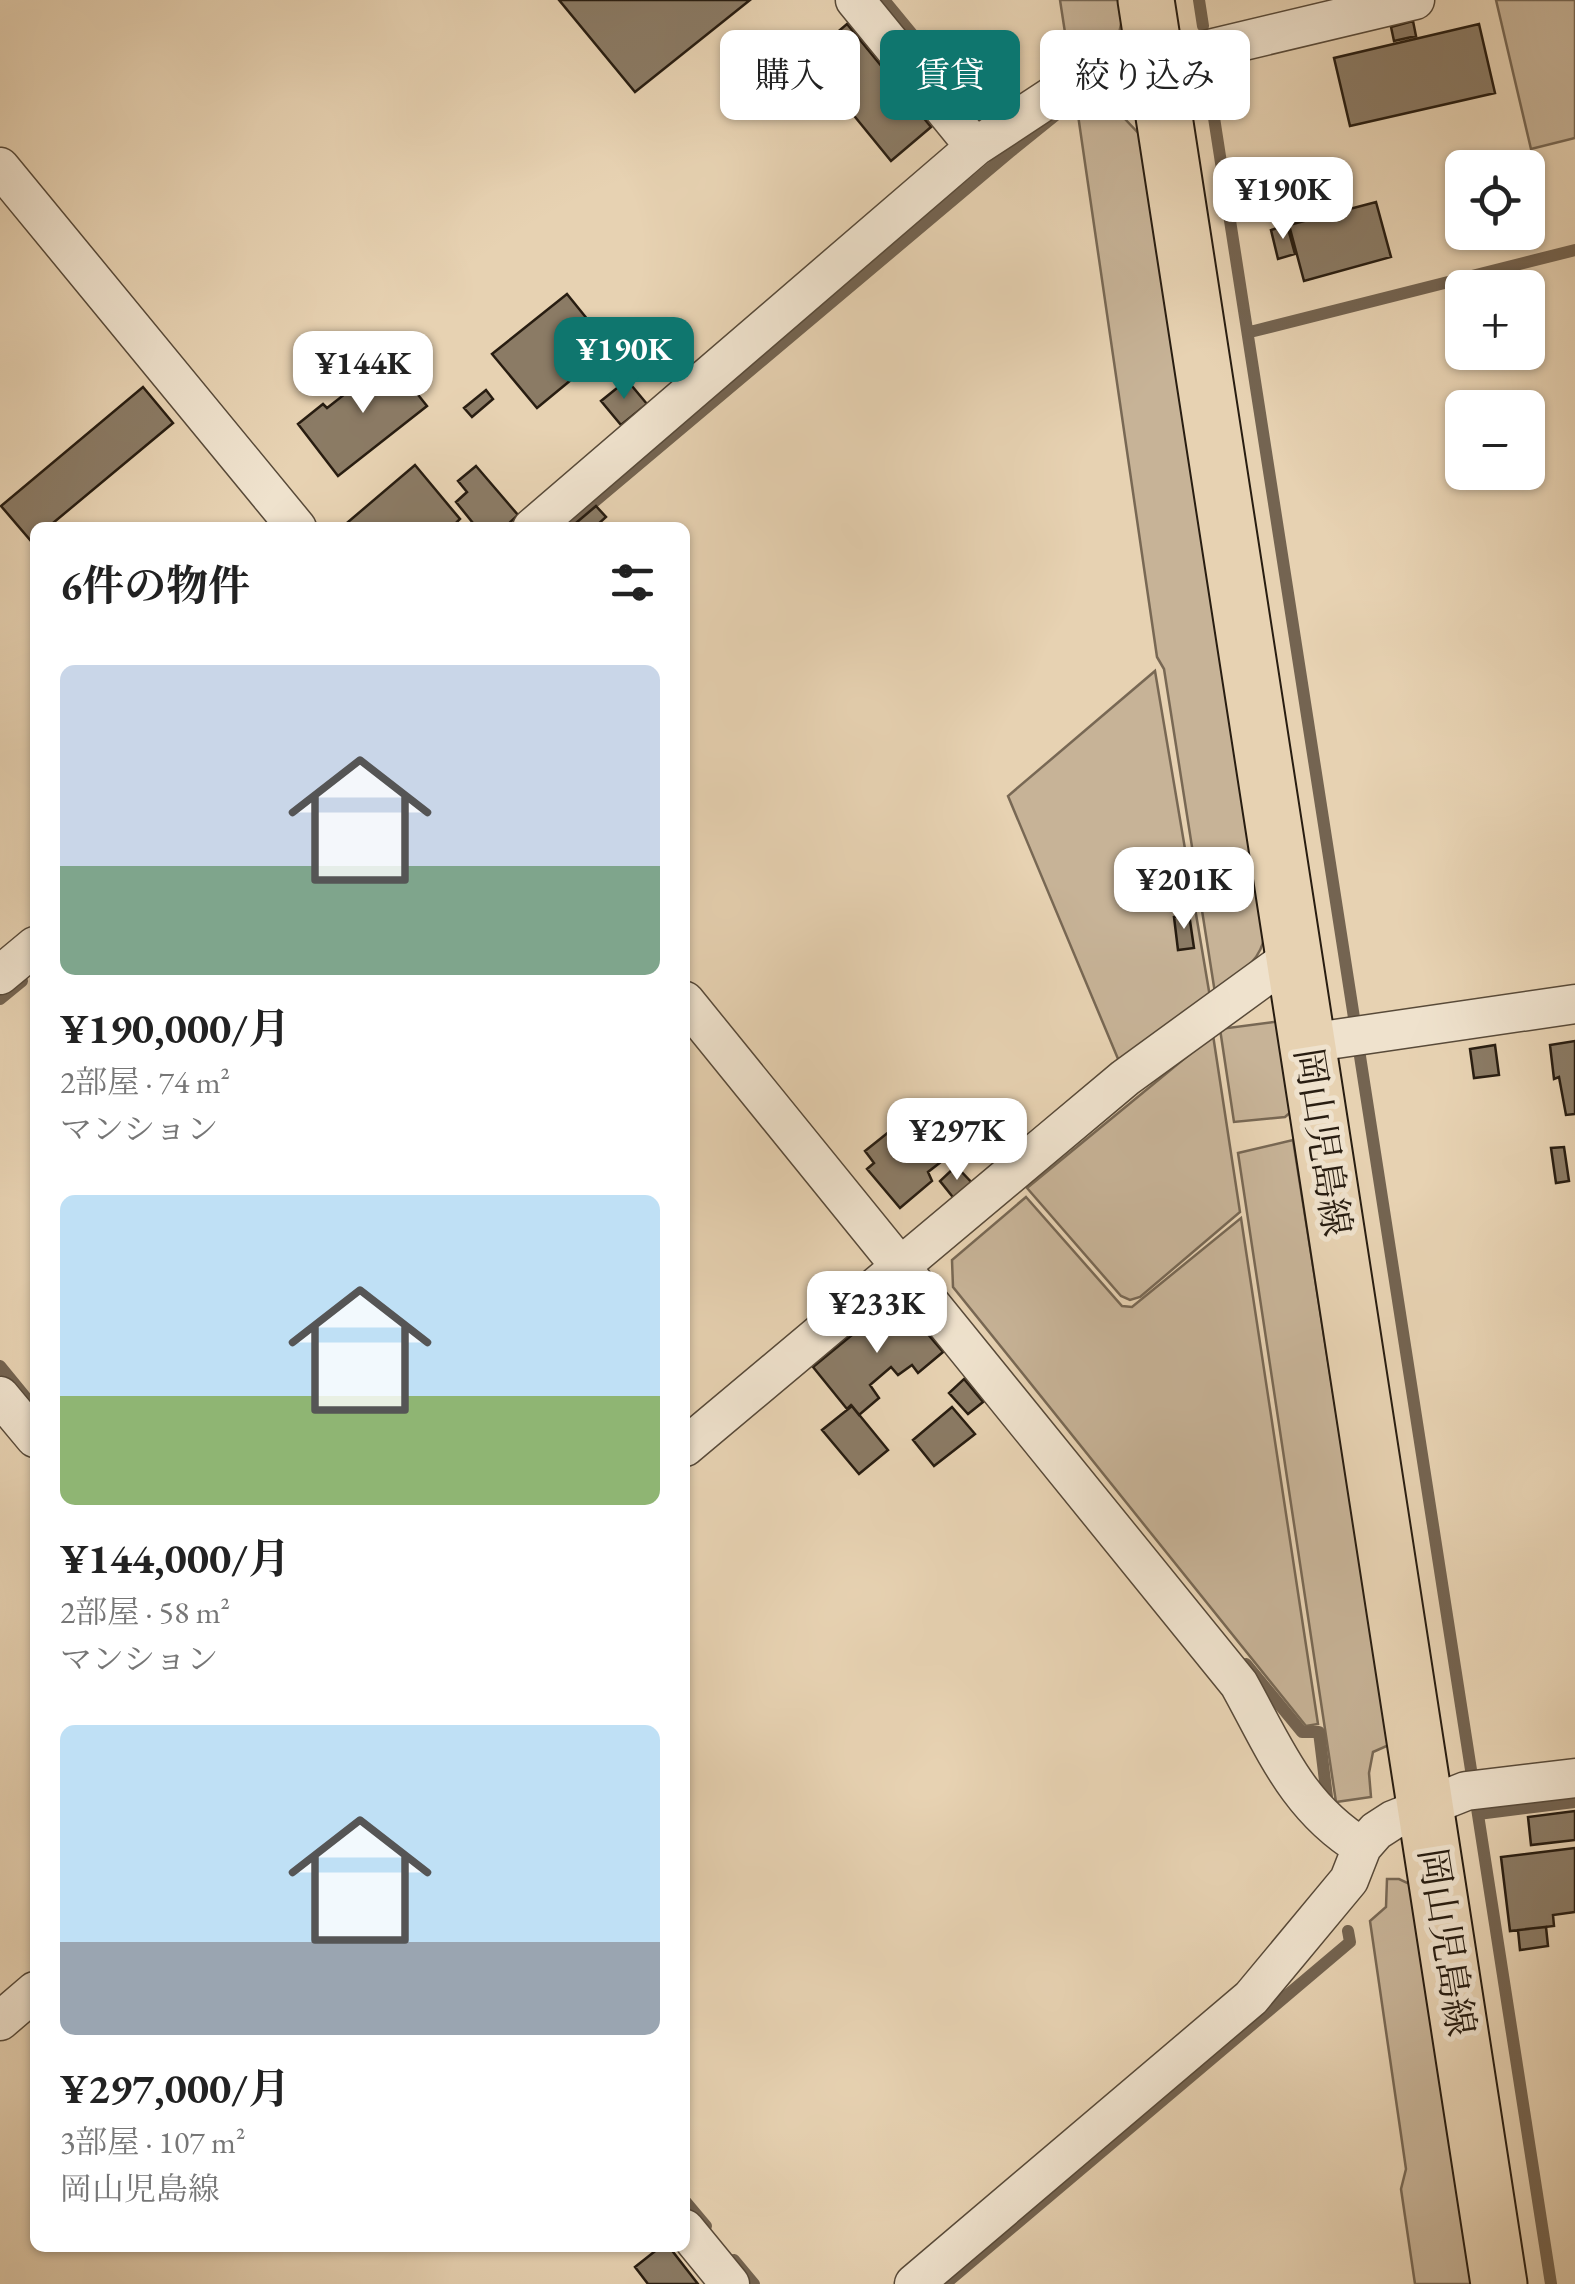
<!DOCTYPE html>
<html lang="ja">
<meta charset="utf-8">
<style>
:root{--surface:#fff;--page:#f2f2f2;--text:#222;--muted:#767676;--accent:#0f766e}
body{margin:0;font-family:"EB Garamond","Noto Serif JP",serif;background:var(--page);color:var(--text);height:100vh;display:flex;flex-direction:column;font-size:38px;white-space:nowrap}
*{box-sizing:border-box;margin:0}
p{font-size:32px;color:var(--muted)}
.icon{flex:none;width:55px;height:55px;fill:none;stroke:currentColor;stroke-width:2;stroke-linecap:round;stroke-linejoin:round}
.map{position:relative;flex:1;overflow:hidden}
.details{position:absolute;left:30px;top:522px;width:660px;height:1730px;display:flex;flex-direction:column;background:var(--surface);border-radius:15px;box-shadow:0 2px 8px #0004}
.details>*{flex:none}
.guide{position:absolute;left:720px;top:30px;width:705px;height:90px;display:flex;gap:20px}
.controls{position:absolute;left:1445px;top:150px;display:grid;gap:20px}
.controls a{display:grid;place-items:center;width:100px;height:100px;border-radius:15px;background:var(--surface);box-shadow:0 2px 8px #0004;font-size:50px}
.price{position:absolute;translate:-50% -85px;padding:0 22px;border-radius:20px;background:#fff;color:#222;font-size:32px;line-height:65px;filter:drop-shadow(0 2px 5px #0008)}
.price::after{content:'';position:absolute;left:50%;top:60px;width:30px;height:22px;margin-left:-15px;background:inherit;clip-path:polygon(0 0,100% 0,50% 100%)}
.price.selected{background:var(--accent);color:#fff}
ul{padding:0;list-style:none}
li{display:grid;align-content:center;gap:20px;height:530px;padding:0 30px}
li span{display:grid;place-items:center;height:310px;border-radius:15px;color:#555}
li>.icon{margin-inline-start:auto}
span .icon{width:180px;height:180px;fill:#fffc;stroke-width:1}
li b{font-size:42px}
h2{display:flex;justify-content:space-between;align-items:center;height:120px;padding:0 30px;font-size:42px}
.chip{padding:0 35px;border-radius:15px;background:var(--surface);box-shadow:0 2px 8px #0004;font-size:35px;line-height:90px}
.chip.selected{background:var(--accent);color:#fff}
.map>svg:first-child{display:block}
.green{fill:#c7b397;stroke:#786854;stroke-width:2.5}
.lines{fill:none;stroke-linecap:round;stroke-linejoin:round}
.stream{stroke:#746451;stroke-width:12}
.building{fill:#8b7b65;stroke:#281d11;stroke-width:2.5}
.street-casing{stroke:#584a39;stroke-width:41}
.primary-casing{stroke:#281d11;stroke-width:59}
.street{stroke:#efe2cd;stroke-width:38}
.primary{stroke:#e7d2b2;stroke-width:55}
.labels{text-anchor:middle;stroke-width:10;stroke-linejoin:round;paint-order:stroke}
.street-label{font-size:38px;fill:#281d11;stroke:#efe2cd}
</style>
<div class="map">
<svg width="1575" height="2284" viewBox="0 0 1575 2284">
<rect width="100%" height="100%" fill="#e7d2b2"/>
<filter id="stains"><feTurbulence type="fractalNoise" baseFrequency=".002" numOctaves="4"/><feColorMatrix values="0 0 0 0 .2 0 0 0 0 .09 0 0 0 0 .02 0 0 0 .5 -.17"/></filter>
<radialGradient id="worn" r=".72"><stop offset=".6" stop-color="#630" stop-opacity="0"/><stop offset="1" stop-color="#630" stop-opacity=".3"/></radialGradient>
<path class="green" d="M1060 0H1121C1127 45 1107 51 1070 65Z
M1496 0H1575V138L1531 149Z
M1110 109 1123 117 1143 138 1264 936C1262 962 1234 977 1215 993L1164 669 1157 657 1078 115Z
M1155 671 1210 997 1121 1066 1008 796Z
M1281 1021 1292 1111 1285 1117 1234 1122 1220 1029Z
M1213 1035 1240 1212 1140 1297 1130 1300 1121 1296 1027 1188Z
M1293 1140 1389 1745 1373 1752 1369 1773 1371 1797 1336 1802 1238 1153Z
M1026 1197 1122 1306 1132 1307 1241 1218 1318 1724 1306 1726 953 1287 952 1260Z
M1387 1879H1399L1412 1885 1474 2284H1415L1401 2189 1406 2169 1370 1921 1386 1907Z"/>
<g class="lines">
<path class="stream" d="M884 0 931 57
M1199 0 1203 26
M1210 92 1551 2284
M1250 332 1575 250
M563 528 1010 152 1063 109 1076 106
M0 999 22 981
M0 1366 27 1399
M1246 1664 1302 1732H1319L1327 1797
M1478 1814 1575 1802
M685 2201 706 2226
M734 2260 754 2284
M945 2284 1350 1942 1348 1931"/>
</g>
<path class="building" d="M559 0H750L635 92Z
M1413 21 1416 36 1394 41 1391 27Z
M847 24 931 127 891 161 807 58Z
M1479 24 1495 93 1350 126 1334 58Z
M1288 186 1292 203 1258 212 1254 194Z
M1376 202 1391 257 1304 281 1289 225Z
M1287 225 1295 254 1278 259 1271 230Z
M567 294 605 341 577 363 583 370 537 408 492 354Z
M387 356 427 406 338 476 298 424 323 404 327 408 345 394 342 391Z
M627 380 647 404 621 425 601 401Z
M143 387 173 423 47 528H35V538L31 541 1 506Z
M486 390 493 399 472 417 464 408Z
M415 465 460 519 451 528H341Z
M476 466 518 515 504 528H477L456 502 467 492 458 481Z
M596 506 606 517 594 528H570Z
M1190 869 1196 910 1175 912 1169 872Z
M1189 914 1194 948 1178 950 1174 917Z
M1575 1041V1114L1566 1115 1559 1077 1554 1079 1550 1045Z
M1495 1045 1499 1075 1474 1078 1470 1049Z
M920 1126 946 1158 928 1172 932 1181 900 1208 867 1169 874 1163 865 1151 890 1131 899 1142Z
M1564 1147 1569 1181 1556 1183 1551 1148Z
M956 1166 974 1185 956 1201 940 1181Z
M897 1298 943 1352 918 1373 912 1365 898 1375 891 1367 870 1385 879 1398 859 1415 851 1405 847 1409 813 1367Z
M964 1379 983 1402 968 1414 949 1393Z
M852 1406 888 1450 859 1474 822 1430Z
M952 1407 975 1434 934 1466 913 1440Z
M1575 1811V1840L1531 1845 1528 1817Z
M1575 1848V1912L1553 1915 1554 1926 1510 1931 1501 1857Z
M1546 1927 1548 1946 1520 1950 1518 1930Z
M659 2248H670L698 2284H648L635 2267Z"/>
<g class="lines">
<g class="street-casing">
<path id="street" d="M855 0 975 147
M0 167 297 528
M532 528 975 147 1063 89 1155 62 1415 0
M0 975 35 946
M685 1001 1239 1684C1275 1749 1297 1807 1362 1847
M1308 1043 1575 1004
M0 1396 35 1438
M685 1447 1125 1078 1294 955
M0 2021 35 1991
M685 2229 730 2284
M914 2284 1251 1998 1349 1880 1362 1847 1376 1831 1393 1820 1466 1791 1575 1778"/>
</g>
<g class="primary-casing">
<path id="primary" d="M1146 0 1499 2284"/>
</g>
<use href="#street" class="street"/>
<use href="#primary" class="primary"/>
</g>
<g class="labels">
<g class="street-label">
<text transform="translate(1323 1142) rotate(81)" y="13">岡山児島線</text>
<text transform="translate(1447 1942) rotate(81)" y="13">岡山児島線</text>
</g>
</g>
<rect width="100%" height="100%" filter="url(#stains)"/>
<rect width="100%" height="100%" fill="url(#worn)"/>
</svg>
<div class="controls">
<a><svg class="icon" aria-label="locate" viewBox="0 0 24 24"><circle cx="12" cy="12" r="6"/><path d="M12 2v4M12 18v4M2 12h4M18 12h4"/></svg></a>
<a>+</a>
<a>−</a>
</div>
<b class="price" style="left:1283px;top:242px">¥190K</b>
<b class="price selected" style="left:624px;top:402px">¥190K</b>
<b class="price" style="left:363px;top:416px">¥144K</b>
<b class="price" style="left:1184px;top:932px">¥201K</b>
<b class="price" style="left:957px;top:1183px">¥297K</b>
<b class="price" style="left:877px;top:1356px">¥233K</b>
<div class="guide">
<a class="chip">購入</a>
<a class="chip selected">賃貸</a>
<a class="chip">絞り込み</a>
</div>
<section class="details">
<h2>6件の物件<svg class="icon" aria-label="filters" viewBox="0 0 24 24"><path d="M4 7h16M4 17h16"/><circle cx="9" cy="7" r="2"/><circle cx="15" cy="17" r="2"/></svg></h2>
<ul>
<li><span style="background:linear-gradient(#c9d6e8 65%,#7fa58c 0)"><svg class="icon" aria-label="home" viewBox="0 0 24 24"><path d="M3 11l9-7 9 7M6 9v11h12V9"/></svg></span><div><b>¥190,000/月</b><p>2部屋 · 74 m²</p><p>マンション</p></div></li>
<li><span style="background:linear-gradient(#bfe0f5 65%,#8fb573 0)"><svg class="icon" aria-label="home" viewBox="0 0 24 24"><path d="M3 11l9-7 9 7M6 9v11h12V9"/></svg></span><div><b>¥144,000/月</b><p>2部屋 · 58 m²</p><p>マンション</p></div></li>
<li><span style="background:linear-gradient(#bfe0f5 70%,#9aa5b1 0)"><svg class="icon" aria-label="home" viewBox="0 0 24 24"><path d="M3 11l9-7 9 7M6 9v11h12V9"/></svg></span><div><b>¥297,000/月</b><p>3部屋 · 107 m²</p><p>岡山児島線</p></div></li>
</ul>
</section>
</div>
